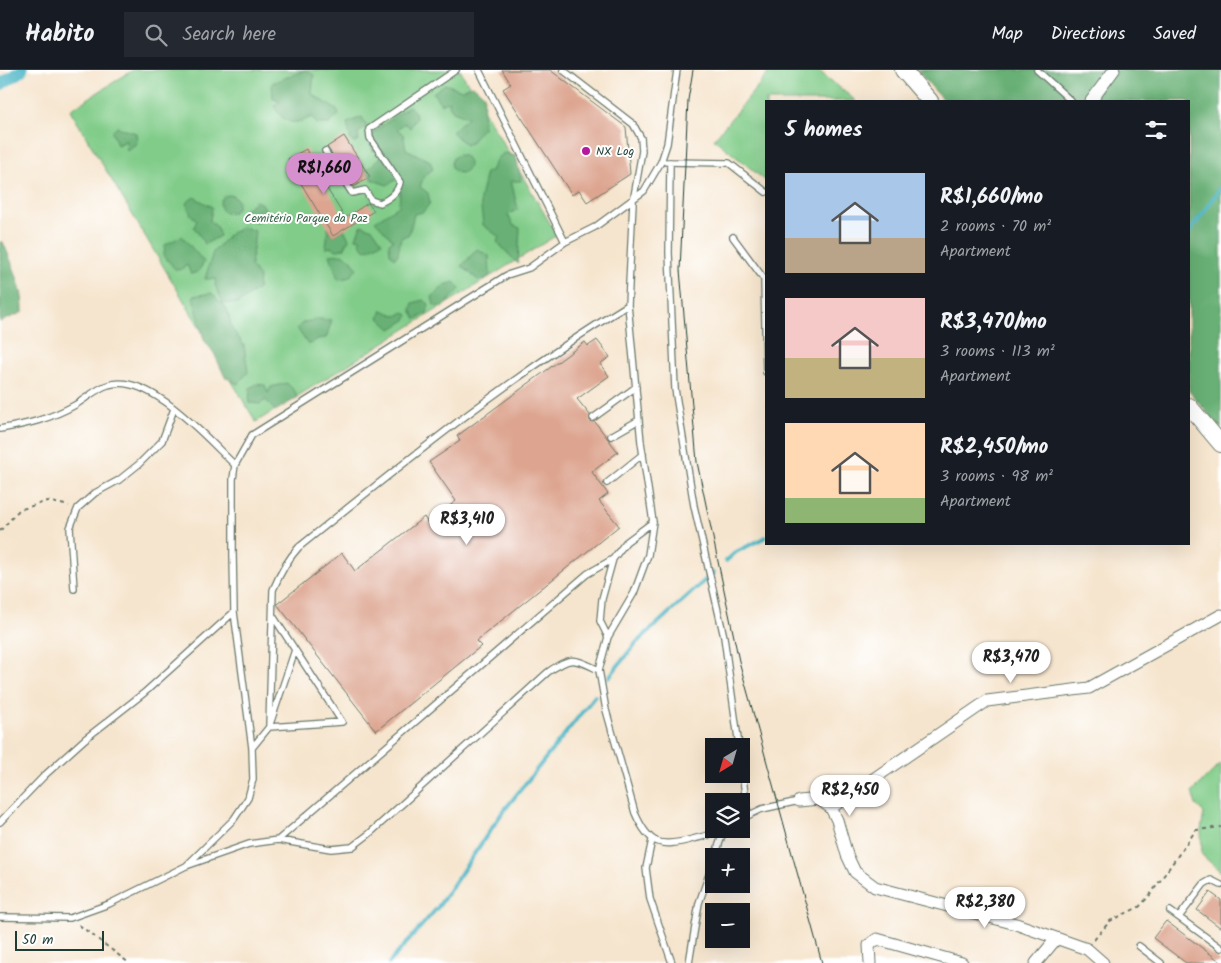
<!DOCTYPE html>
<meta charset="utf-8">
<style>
:root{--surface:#171b24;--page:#242831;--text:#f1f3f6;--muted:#9ea1a6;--line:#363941;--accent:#d690ce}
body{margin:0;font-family:Kalam,sans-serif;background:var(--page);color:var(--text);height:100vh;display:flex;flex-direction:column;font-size:19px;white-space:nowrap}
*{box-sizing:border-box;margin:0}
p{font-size:16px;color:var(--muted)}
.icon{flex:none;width:28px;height:28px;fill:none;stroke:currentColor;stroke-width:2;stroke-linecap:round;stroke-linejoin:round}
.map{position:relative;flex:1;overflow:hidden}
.panel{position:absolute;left:765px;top:30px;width:425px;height:445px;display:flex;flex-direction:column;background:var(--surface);border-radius:0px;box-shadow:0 5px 20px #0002}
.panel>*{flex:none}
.needle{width:32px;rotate:217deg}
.controls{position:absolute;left:705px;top:668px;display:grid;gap:10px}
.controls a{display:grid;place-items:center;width:45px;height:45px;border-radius:0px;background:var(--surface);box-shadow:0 5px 20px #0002;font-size:25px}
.scale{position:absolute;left:15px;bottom:12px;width:89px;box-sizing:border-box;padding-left:5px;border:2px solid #1f3d34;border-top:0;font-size:14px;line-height:18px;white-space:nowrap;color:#1f3d34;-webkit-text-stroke:4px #fff;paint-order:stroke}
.price{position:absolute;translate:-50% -42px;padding:0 11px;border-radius:18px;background:#fff;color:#222;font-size:16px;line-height:32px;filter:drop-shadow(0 1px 2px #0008)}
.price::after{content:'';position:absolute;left:50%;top:30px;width:15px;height:11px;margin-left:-8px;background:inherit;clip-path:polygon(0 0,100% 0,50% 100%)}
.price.active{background:var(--accent);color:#111}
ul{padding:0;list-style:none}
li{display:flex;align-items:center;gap:15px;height:125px;padding:0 20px}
li span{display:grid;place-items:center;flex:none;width:140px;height:100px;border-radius:0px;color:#555}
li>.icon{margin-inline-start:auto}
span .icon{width:60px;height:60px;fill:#fffc;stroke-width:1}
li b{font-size:21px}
h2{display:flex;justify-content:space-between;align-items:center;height:60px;padding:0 20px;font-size:21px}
header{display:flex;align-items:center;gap:30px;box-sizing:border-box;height:70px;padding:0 25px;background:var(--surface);border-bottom:1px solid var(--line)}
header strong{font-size:24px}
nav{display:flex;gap:28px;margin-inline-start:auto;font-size:18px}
.search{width:350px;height:45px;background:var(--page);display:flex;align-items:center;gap:12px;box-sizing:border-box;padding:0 18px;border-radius:0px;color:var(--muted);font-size:19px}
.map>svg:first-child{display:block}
.green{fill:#81cc89;stroke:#50845e}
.forest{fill:#68b075;stroke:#447654}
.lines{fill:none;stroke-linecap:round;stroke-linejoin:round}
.stream{stroke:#49b5c5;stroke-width:4}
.canal{stroke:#49b5c5;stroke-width:12}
.building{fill:#dda590}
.lane-casing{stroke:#6a786a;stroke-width:8}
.street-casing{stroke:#6a786a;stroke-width:13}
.secondary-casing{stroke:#6a786a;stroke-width:18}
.path{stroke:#6a786a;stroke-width:2;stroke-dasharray:4 4;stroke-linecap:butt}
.lane{stroke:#fff;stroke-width:5.5}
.street{stroke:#fff;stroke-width:11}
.secondary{stroke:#fff;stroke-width:16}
.tram{stroke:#1f3d34;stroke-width:1}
.poi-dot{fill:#b5179e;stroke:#fff;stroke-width:2}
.labels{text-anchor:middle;stroke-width:4;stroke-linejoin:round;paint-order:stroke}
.poi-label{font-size:12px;fill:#1f3d34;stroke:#fff;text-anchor:start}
.park-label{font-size:12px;fill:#386149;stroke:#fff}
</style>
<header>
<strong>Habito</strong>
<div class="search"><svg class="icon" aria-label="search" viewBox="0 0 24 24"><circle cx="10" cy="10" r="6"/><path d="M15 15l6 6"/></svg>Search here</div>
<nav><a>Map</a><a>Directions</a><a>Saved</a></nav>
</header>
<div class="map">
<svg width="1221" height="893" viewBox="0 0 1221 893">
<rect width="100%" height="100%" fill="#fff"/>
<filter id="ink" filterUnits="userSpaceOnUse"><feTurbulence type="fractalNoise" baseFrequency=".02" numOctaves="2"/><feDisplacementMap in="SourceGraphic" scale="10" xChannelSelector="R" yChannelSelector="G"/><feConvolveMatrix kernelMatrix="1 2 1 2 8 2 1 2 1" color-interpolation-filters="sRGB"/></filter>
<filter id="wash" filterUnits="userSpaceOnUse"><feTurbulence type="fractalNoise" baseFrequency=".0096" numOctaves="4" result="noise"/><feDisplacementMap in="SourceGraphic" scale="20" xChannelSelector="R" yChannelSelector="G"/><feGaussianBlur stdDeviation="1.12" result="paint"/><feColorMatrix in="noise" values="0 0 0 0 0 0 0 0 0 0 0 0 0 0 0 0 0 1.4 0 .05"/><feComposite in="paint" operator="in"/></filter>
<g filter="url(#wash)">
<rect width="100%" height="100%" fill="#f6e5ce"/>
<path class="green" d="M133 0H460L557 165 256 352 70 40Z
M771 0H818L856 31H766V111L714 69Z
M1221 693V802L1202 785 1201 760 1204 743 1196 735 1192 722Z"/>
<path class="forest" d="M305 0 314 5 312 24 337 40 339 45 329 54H317L312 47C292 56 285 54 274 36L280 31 273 29 272 13Z
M917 0H1221V359L1189 321V31H944Z
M445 14 462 20 473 15 484 25 483 58 475 66 472 72 466 75 452 62 468 47 453 41 449 35 450 31 441 34 433 23Z
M409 36 415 42 416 48 410 58 405 53 397 59 403 64 406 79 430 91 433 99 424 106 420 117 428 123 430 133 423 142 414 144 409 164 401 168 398 184 395 188 390 184 389 173 393 170 375 151 399 136 401 107 387 115 373 110 366 100 385 84 380 78 373 81 369 72 375 61Z
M362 47 367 57 358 63 359 70 354 73 351 71 347 53Z
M117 57 136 63 137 73 127 81 126 71 117 75 112 62Z
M504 83 516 86 521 111H511L518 139 508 145 513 155 520 158 518 194 497 172 499 167 483 155 480 129 486 102 491 101 497 88Z
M451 94a9 9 0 1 1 18 0a9 9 0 1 1-18 0Z
M220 134a9 9 0 1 1 18 0a9 9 0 1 1-18 0Z
M194 127 212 137 210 151 216 156 220 166 205 174 194 157 197 150 191 145 186 133Z
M256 131 262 134 267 142 264 147 256 152 250 149 244 140Z
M361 155 373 159 382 172 366 180 361 176 360 169 356 168Z
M243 157 255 161 251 196 259 207 258 219 237 234 223 233 215 215 216 209H205L213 182 231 163Z
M328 158 333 166 344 159 349 169 344 179 336 180 333 177 326 178Z
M182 166 204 192 198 202 191 204 187 195 180 200 175 199 164 186 165 175Z
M0 172H3C12 194 24 219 23 242L0 252Z
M477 179 489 186 490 205 485 209 478 210 462 196Z
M342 184 351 189 357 198C351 206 349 209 338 209L330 185Z
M454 212 460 219 442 238 434 235 432 227 445 215Z
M212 223 227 239 232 259 244 275 248 302 238 314 225 307 214 283 204 270 193 226Z
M423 230 429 234 427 243 416 249 411 240 413 233Z
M382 240 397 246 404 242 408 245 406 250 391 259 379 248Z
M319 249 332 250 326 268 318 269 308 275 297 258 304 252Z
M287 313 295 321 297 328 275 341 266 330 260 334 249 333 250 318 257 314 265 315 268 323 271 317Z"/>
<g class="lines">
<path class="stream" d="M1189 163 1221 117
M726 491 736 482 766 467
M609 607 636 573 713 503
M389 893 438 837 502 743 595 626"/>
<path class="canal" d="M0 15 22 0"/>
</g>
<g id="blocks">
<path class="building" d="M502 0H550L626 57 630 104 587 132 579 120 572 125 503 19 511 14Z
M344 66 370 107 354 117 327 77Z
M306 79 318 104 345 148 368 133 374 141 333 166 294 102 295 101 288 89Z
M597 270 610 287 600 294 609 306 577 329 590 345V351L595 352 618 382 592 402 608 424 599 431 619 456 476 571 481 576 376 661 277 534 342 483 355 501 424 447 428 453 456 431 429 392 460 371 457 366 585 272 588 276Z
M1210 822 1221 830V858L1197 840Z
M1166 851 1221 892V893H1186L1153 868Z"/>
</g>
</g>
<g filter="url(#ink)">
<use href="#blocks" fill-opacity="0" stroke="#6a786a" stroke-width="1"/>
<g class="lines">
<g class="lane-casing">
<path id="lane" d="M479 0 565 172
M563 0 633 54 641 68 642 81 633 132 628 235 641 372 653 452 648 485 634 523 608 567 599 600 606 640 635 743C649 775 660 778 693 769 704 766 716 764 726 759
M1037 0 1071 31
M325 81 352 123 365 120 371 130 380 133C389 129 398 123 400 112L370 68 369 59 456 0
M666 92 729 93 766 122
M670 92 669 183 675 319 694 436 724 567 739 676
M733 167 764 209
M766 211 764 209 766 302
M593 348 636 317
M0 359C28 354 50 349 75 335 86 329 97 318 108 315 149 301 208 370 235 395
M611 366 639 350
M607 413 643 384
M74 519 70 458 78 438 95 423 119 410 139 394 162 371 174 339
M273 546 342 652 269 657 295 580
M608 567 600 551 602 529 613 489 626 472 653 452
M252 678 269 657 273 520C280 503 287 490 299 477 406 391 511 306 628 235
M741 695 748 745
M741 749 762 739 799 731
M0 752 45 705 85 669 144 623 234 542
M278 770 587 504 613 489
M652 770 646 798 650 829 672 893
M715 786 724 760
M186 796 234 749 248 728 253 709 252 678 234 542 233 484V409L235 395 252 365 507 205 529 198 565 172 595 157 644 121 661 92 667 74 677 0
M1170 841 1221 878
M0 847 70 848 109 834 186 796 249 774 278 770 331 779 352 777 369 764 548 602C572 586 573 588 599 600
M1179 847 1204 814 1211 810 1221 815
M1139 876 1161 893
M689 893 699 833 714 790"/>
</g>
<g class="street-casing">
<path id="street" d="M1091 31 1114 0
M799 731 819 729 831 738 837 750 847 785 855 802 875 817 1016 854 1087 879 1103 893
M831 738 987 631 1089 618 1221 545
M870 893 869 875 877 869 962 893
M1036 893 1056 869"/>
</g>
<g class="secondary-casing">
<path id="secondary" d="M903 0 930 31
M1189 336 1221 374"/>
</g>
<path class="path" d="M0 461 19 440 48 431 69 436
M79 855 129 893
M1094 870 1110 851 1139 837 1150 825 1196 760 1221 757"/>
<use href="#lane" class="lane"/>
<use href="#street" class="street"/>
<use href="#secondary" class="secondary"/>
<path class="tram" d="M693 0 688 30 680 200 697 392 739 591 822 893"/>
</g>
</g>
<circle class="poi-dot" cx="586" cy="81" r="5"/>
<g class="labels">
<g class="poi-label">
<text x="596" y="85">NX Log</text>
</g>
<g class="park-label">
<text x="306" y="152">Cemitério Parque da Paz</text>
</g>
</g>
</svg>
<div class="controls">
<a><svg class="needle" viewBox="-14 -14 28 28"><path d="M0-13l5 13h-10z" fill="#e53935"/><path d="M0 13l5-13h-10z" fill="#9ea1a6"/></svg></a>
<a><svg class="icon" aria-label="layers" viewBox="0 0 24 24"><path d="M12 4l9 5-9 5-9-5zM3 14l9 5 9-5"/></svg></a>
<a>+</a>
<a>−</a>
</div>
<div class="scale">50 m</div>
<b class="price active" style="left:324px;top:125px">R$1,660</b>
<b class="price" style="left:467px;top:476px">R$3,410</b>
<b class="price" style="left:1011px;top:614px">R$3,470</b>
<b class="price" style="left:850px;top:747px">R$2,450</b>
<b class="price" style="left:985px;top:859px">R$2,380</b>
<section class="panel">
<h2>5 homes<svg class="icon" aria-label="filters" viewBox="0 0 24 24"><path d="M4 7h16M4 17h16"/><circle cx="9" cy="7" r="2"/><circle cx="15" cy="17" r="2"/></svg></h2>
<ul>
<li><span style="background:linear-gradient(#a9c7e8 65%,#b9a48a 0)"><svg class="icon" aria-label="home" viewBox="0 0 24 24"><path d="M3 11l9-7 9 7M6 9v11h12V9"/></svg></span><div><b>R$1,660/mo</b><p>2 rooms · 70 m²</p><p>Apartment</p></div></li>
<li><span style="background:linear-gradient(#f6c9c9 60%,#c2b280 0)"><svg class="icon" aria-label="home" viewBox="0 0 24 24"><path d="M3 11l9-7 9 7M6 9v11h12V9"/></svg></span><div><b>R$3,470/mo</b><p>3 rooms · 113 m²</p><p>Apartment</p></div></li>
<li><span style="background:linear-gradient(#ffd9b3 75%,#8fb573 0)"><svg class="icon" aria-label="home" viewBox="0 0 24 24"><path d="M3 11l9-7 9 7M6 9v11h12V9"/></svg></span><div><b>R$2,450/mo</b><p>3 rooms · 98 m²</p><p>Apartment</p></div></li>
</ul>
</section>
</div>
